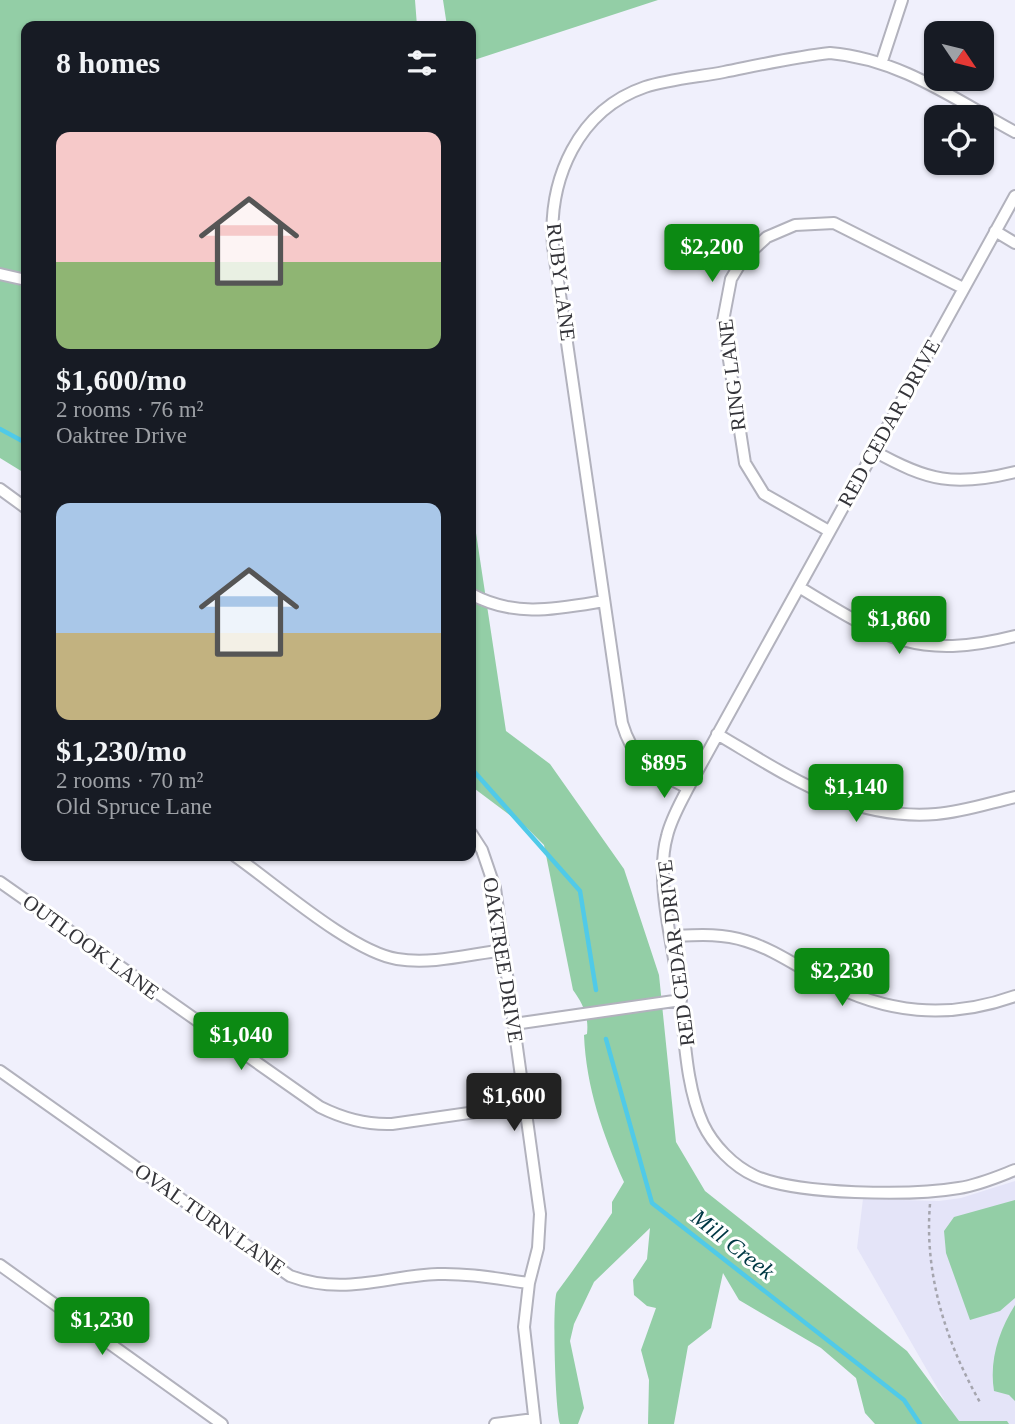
<!DOCTYPE html>
<meta charset="utf-8">
<style>
:root{--surface:#171b24;--page:#20242c;--text:#f1f3f6;--muted:#9ea1a6;--accent:#0c8a13}
body{margin:0;font-family:"Times New Roman",serif;background:var(--page);color:var(--text);height:100vh;display:flex;flex-direction:column;font-size:26px;white-space:nowrap}
*{box-sizing:border-box;margin:0}
p{font-size:23px;color:var(--muted)}
.icon{flex:none;width:38px;height:38px;fill:none;stroke:currentColor;stroke-width:2;stroke-linecap:round;stroke-linejoin:round}
.map{position:relative;flex:1;overflow:hidden}
.sheet{position:absolute;left:21px;top:21px;width:455px;height:840px;display:flex;flex-direction:column;background:var(--surface);border-radius:14px;box-shadow:0 2px 5px #0004}
.sheet>*{flex:none}
.needle{width:46px;rotate:125deg}
.tools{position:absolute;left:924px;top:21px;display:grid;gap:14px}
.tools a{display:grid;place-items:center;width:70px;height:70px;border-radius:14px;background:var(--surface);box-shadow:0 2px 5px #0004;font-size:35px}
.price{position:absolute;translate:-50% -60px;padding:0 16px;border-radius:7px;background:var(--accent);color:#fff;font-size:23px;line-height:46px;filter:drop-shadow(0 2px 4px #0008)}
.price::after{content:'';position:absolute;left:50%;top:42px;width:21px;height:16px;margin-left:-10px;background:inherit;clip-path:polygon(0 0,100% 0,50% 100%)}
.price.selected{background:#222;color:#fff}
ul{padding:0;list-style:none}
li{display:grid;align-content:center;gap:14px;height:371px;padding:0 35px}
li span{display:grid;place-items:center;height:217px;border-radius:14px;color:#555}
li>.icon{margin-inline-start:auto}
span .icon{width:126px;height:126px;fill:#fffc;stroke-width:1}
li b{font-size:30px}
h2{display:flex;justify-content:space-between;align-items:center;height:84px;padding:0 35px;font-size:30px}
.map>svg:first-child{display:block}
.built{fill:#e4e4f8}
.green{fill:#93cea6}
.lines{fill:none;stroke-linecap:round;stroke-linejoin:round}
.stream{stroke:#50cae8;stroke-width:4.5}
.minor-casing{stroke:#b2b2bd;stroke-width:14}
.path{stroke:#a5a5ae;stroke-width:2.5;stroke-dasharray:3.5 3.5;stroke-linecap:butt}
.minor{stroke:#fff;stroke-width:10}
.labels{text-anchor:middle;stroke-width:6;stroke-linejoin:round;paint-order:stroke}
.street-label{font-size:21px;fill:#343439;stroke:#fff}
.water-label{font-size:23px;font-style:italic;fill:#003844;stroke:#fff}
</style>
<div class="map">
<svg width="1015" height="1424" viewBox="0 0 1015 1424">
<rect width="100%" height="100%" fill="#f0f0fc"/>
<path class="built" d="M1015 1181V1424H958L857 1248 863 1199 939 1201 961 1198Z"/>
<path class="green" d="M0 0H415L417 26H26V474L0 458Z
M443 0H658L471 61V26H447Z
M471 500 506 731 550 764 624 869 659 975 676 1142 705 1191 907 1351 959 1421H1007L1009 1424H875L865 1413 856 1378 821 1348 739 1300 723 1273 711 1328 688 1346 674 1424H648L649 1380 641 1350 656 1308 647 1306 634 1295 633 1280 647 1259 650 1228 594 1282 574 1324 570 1341 584 1408 578 1424H560C555 1413 552 1297 557 1292 576 1267 594 1240 612 1213V1202L624 1182C603 1135 586 1087 584 1035L587 1034C589 1016 583 1004 573 990L544 845 527 828 471 786Z
M1015 1200V1298L1000 1311 970 1320 946 1253 944 1231 954 1217Z
M1015 1305V1401L1009 1395 994 1391C989 1361 999 1330 1015 1305Z"/>
<g class="lines">
<path class="stream" d="M0 429 26 443
M471 768 580 891 596 990
M606 1039 652 1203 904 1400 920 1424"/>
<g class="minor-casing">
<path id="minor" d="M882 61 902 0
M1015 196 688 788C680 804 671 819 667 836 655 878 672 941 678 983 685 1028 684 1082 703 1124 713 1145 733 1166 755 1176 798 1195 912 1196 959 1188 979 1185 997 1177 1015 1170
M995 231 1015 243
M0 274 26 280
M874 451C928 481 954 487 1015 472
M0 489 26 508
M829 531 764 494 745 463 723 321 731 279 743 259 767 237 795 225 834 223 963 288
M799 587C881 637 917 661 1015 636
M471 594C515 618 556 609 604 601
M717 734C787 775 851 821 936 814 963 812 989 803 1015 797
M688 788C652 770 634 763 622 723L553 246C548 179 578 110 645 87 670 79 698 77 724 72 759 65 794 57 830 53 900 59 954 99 1015 132
M471 833 482 850 495 888 540 1214 538 1248 529 1283 524 1327 535 1424
M235 856C275 884 352 952 397 959 432 965 470 954 504 950
M0 882 320 1107C344 1119 366 1125 392 1124L525 1105
M671 936C697 935 721 933 746 941 773 949 798 967 823 980 886 1014 948 1020 1015 996
M514 1024 681 1000
M0 1071 290 1276C344 1296 385 1276 438 1274 469 1273 499 1279 529 1283
M0 1265 222 1424
M495 1424 534 1419"/>
</g>
<path class="path" d="M930 1204C924 1274 946 1343 981 1404"/>
<use href="#minor" class="minor"/>
</g>
<g class="labels">
<g class="street-label">
<text transform="translate(561 282) rotate(83)" y="7">RUBY LANE</text>
<text transform="translate(732 375) rotate(-97)" y="7">RING LANE</text>
<text transform="translate(889 423) rotate(-61)" y="7">RED CEDAR DRIVE</text>
<text transform="translate(91 947) rotate(36)" y="7">OUTLOOK LANE</text>
<text transform="translate(676 953) rotate(-97)" y="7">RED CEDAR DRIVE</text>
<text transform="translate(503 960) rotate(81)" y="7">OAKTREE DRIVE</text>
<text transform="translate(210 1219) rotate(35)" y="7">OVAL TURN LANE</text>
</g>
<g class="water-label">
<text transform="translate(733 1244) rotate(38)" y="8">Mill Creek</text>
</g>
</g>
</svg>
<div class="tools">
<a><svg class="needle" viewBox="-14 -14 28 28"><path d="M0-13l5 13h-10z" fill="#e53935"/><path d="M0 13l5-13h-10z" fill="#9ea1a6"/></svg></a>
<a><svg class="icon" aria-label="locate" viewBox="0 0 24 24"><circle cx="12" cy="12" r="6"/><path d="M12 2v4M12 18v4M2 12h4M18 12h4"/></svg></a>
</div>
<b class="price" style="left:712px;top:284px">$2,200</b>
<b class="price" style="left:899px;top:656px">$1,860</b>
<b class="price" style="left:664px;top:800px">$895</b>
<b class="price" style="left:856px;top:824px">$1,140</b>
<b class="price" style="left:842px;top:1008px">$2,230</b>
<b class="price" style="left:241px;top:1072px">$1,040</b>
<b class="price selected" style="left:514px;top:1133px">$1,600</b>
<b class="price" style="left:102px;top:1357px">$1,230</b>
<section class="sheet">
<h2>8 homes<svg class="icon" aria-label="filters" viewBox="0 0 24 24"><path d="M4 7h16M4 17h16"/><circle cx="9" cy="7" r="2"/><circle cx="15" cy="17" r="2"/></svg></h2>
<ul>
<li><span style="background:linear-gradient(#f6c9c9 60%,#8fb573 0)"><svg class="icon" aria-label="home" viewBox="0 0 24 24"><path d="M3 11l9-7 9 7M6 9v11h12V9"/></svg></span><div><b>$1,600/mo</b><p>2 rooms · 76 m²</p><p>Oaktree Drive</p></div></li>
<li><span style="background:linear-gradient(#a9c7e8 60%,#c2b280 0)"><svg class="icon" aria-label="home" viewBox="0 0 24 24"><path d="M3 11l9-7 9 7M6 9v11h12V9"/></svg></span><div><b>$1,230/mo</b><p>2 rooms · 70 m²</p><p>Old Spruce Lane</p></div></li>
</ul>
</section>
</div>
